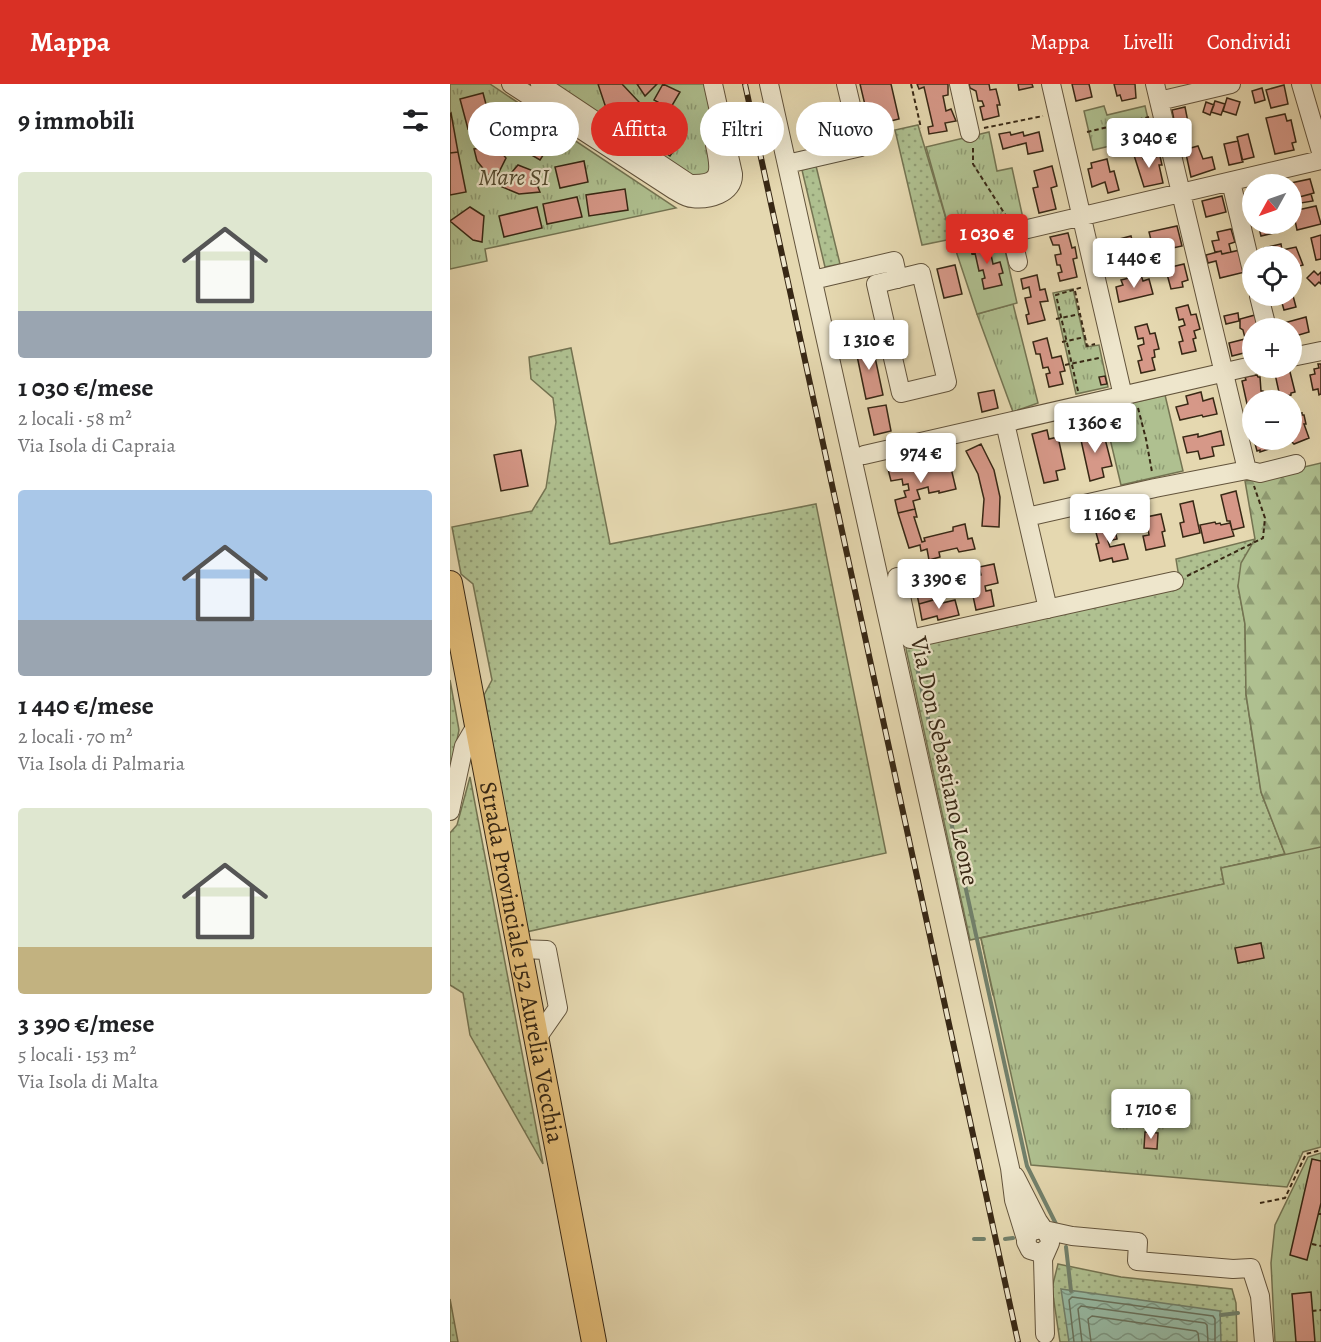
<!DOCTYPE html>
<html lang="it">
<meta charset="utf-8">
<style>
:root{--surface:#fff;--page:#f6f6f6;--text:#202124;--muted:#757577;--accent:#d93025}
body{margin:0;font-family:Alegreya,serif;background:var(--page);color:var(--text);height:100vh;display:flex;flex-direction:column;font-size:22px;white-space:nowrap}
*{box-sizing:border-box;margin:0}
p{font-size:20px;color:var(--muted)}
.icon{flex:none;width:33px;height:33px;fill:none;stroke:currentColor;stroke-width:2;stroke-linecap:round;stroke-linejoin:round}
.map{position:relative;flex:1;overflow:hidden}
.details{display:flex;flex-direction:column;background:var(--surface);width:450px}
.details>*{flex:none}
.hud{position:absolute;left:18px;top:18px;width:570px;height:54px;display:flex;gap:12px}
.needle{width:39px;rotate:230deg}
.controls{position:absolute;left:792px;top:90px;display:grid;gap:12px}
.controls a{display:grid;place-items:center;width:60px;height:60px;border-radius:50%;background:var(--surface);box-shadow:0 6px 24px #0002;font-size:30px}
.price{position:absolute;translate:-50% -51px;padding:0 14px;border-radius:6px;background:#fff;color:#222;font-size:20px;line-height:39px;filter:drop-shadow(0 2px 3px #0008)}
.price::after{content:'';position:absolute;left:50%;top:36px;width:18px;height:14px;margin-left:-9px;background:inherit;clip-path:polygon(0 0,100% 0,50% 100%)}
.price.current{background:var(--accent);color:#fff}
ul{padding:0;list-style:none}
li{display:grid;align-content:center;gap:12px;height:318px;padding:0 18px}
li span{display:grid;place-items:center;height:186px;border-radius:6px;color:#555}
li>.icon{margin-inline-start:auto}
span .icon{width:108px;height:108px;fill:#fffc;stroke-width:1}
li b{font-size:26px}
h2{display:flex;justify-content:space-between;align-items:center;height:72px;padding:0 18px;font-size:26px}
.tag{padding:0 21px;border-radius:27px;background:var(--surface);box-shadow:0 6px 24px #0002;font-size:21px;line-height:54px}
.tag.current{background:var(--accent);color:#fff}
header{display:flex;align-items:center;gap:36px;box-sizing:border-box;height:84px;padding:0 30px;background:var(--accent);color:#fff}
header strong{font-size:28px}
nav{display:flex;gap:33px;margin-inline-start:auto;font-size:21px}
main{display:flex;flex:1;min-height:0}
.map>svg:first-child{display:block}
.grass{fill:url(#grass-dots);stroke:#747452;stroke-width:1.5}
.forest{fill:url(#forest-firs);stroke:#747452;stroke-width:1.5}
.park{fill:url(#park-tufts);stroke:#747452;stroke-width:1.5}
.garden{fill:#afc090;stroke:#747452;stroke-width:1.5}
.water{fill:url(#water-waves);stroke:#71806b;stroke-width:1.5}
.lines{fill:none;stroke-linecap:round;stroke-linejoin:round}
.shore{stroke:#68725d;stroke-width:1.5}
.stream{stroke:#71806b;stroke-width:4}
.building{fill:#d69888;stroke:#382815;stroke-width:1.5}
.minor-casing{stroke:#63543c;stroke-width:20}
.major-casing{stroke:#382815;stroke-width:26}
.path{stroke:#382815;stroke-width:2;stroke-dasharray:4.5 3;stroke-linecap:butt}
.minor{stroke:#eee6cc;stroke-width:18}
.major{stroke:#e2bc78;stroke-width:24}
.rail-casing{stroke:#382815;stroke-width:6}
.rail{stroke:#eee6cc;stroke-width:4;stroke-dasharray:11;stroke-linecap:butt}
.labels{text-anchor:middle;stroke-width:4.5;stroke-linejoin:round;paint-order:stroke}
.park-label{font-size:24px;font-style:italic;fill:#564e34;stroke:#eee6cc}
.street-label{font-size:24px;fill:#382815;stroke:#eee6cc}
</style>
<header>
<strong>Mappa</strong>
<nav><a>Mappa</a><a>Livelli</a><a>Condividi</a></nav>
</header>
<main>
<section class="details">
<h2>9 immobili<svg class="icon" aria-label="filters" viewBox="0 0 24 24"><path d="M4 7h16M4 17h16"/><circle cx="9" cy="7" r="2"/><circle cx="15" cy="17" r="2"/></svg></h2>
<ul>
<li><span style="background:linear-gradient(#dfe7d0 75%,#9aa5b1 0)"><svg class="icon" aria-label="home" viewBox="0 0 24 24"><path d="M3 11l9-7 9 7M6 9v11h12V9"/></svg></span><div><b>1 030 €/mese</b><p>2 locali · 58 m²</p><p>Via Isola di Capraia</p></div></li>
<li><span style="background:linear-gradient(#a9c7e8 70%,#9aa5b1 0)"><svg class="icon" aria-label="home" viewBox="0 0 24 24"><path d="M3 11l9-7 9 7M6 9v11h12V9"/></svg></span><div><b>1 440 €/mese</b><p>2 locali · 70 m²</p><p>Via Isola di Palmaria</p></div></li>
<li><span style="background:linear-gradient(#dfe7d0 75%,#c2b280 0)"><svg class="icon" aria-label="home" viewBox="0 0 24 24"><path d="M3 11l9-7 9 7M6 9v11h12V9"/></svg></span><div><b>3 390 €/mese</b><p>5 locali · 153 m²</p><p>Via Isola di Malta</p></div></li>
</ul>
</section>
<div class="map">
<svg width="871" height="1258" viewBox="0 0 871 1258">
<defs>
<pattern id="grass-dots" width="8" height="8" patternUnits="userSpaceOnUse" patternTransform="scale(1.5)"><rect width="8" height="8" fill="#afc090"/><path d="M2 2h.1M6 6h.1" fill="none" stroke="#8f9c74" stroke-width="1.8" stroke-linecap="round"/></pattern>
<pattern id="forest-firs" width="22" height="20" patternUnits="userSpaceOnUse" patternTransform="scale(1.5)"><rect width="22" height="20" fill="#afc090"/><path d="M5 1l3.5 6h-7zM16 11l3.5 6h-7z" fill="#8f9c74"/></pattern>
<pattern id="park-tufts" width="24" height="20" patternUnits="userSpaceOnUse" patternTransform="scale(1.5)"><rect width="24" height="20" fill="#afc090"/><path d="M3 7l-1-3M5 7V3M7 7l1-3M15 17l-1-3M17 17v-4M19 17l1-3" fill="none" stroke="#8f9c74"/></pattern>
<pattern id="water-waves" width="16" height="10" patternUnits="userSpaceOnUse" patternTransform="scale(1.5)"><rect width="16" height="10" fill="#97bba5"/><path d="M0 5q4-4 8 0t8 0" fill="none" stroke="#7c9885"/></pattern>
</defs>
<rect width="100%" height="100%" fill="#e5d8b0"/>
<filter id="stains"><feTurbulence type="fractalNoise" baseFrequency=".00333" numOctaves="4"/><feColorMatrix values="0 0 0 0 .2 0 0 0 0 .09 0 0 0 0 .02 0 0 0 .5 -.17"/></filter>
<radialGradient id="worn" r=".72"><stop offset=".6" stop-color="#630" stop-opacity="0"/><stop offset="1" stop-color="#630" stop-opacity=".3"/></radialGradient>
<path class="grass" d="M468 41 502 155 472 161 445 46Z
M366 82 390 180 375 183 352 86Z
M121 264 160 460 366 420 436 769 76 848 34 611 42 596 23 500 11 490 2 443 82 427 96 404 106 338 103 314 81 295 79 273Z
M805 455 788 502 795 540 796 611 811 708 835 770 772 784 775 800 520 856 456 565 459 560 730 500 726 475Z
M0 596 9 646 0 691Z
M20 693 93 1080 20 951 13 909 0 901V749L7 741Z
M608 1180 671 1193 782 1205 786 1219 787 1258H610L602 1204Z
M0 1215 8 1258H0Z"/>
<path class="forest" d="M871 379V1033L543 911 531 854 774 800 771 784 835 770 811 708 796 610 795 540 788 502 791 479 805 455 795 397Z"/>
<path class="park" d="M0 0H40L226 124 35 165 37 177 0 185Z
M77 0H259L279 89 266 105Z
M654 22 657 31 695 22 702 52 643 66 634 27Z
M539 48 547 87 562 84 574 139 502 155 476 63Z
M623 205 636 263 649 261 658 303 626 310 603 209Z
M563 220 588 319 563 328 527 230Z
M715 311 733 387 671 401 656 338 684 331 681 319Z
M871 763V1063L853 1068 837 1103 581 1081 531 854 774 800 771 784Z
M871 1069V1258H825L821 1179 825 1141 858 1073Z"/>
<path class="garden" d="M550 144 567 219 527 230 502 155Z"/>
<path class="water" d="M611 1205 770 1227 771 1258H619Z"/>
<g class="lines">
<path class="shore" d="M624 1258 619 1216 622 1213 763 1232 765 1235V1258
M632 1258 628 1225 631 1222 755 1239 757 1241 758 1258
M641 1258 638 1235 642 1232 746 1247 748 1249 749 1258"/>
<path class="stream" d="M464 570 577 1082 606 1140
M524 1155H534
M555 1155 563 1154
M616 1163 621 1207
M771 1231 788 1229"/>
</g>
<path class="building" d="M148 0H172L189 18 174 39 155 21Z
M187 0H207L195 12Z
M213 0 230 8 220 25 204 16Z
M410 0H441L449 35 420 42Z
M467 0H498V11L493 12 496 27 501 25 506 37 495 39 497 47 479 50 478 43 483 42 474 3 469 5Z
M519 0H539L540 6 546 5 550 21H547L549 32 533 36 530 23 534 22 532 17H528L526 7 520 4Z
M568 0H582L583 3 569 6Z
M622 0H639L642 13 626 17Z
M664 0H685L686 14 672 17 670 11 667 12Z
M834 1 838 20 821 24 816 6Z
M812 4 815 16 805 19 802 7Z
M33 9 41 39 18 45 10 15Z
M777 14 790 18 786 31 773 27Z
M765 17 775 20 771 31 761 28Z
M756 18 764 21 760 31 753 28Z
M735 23 738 38 725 41 722 26Z
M195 25 234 52 220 72 181 45Z
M1 29 8 68 0 69V30Z
M835 30 837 37 841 36 846 58 842 59 844 66 825 70 816 34Z
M67 32 81 42 67 61 53 51Z
M88 43 104 54 90 76 73 66Z
M560 48 561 51 573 48 574 52 589 48 593 67 578 70 576 59 553 65 549 50Z
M798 50 804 73 792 76 787 53Z
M788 57 793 78 779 81 774 60Z
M46 62 56 74 44 98 27 77 24 65Z
M748 62 753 75 762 73 765 85 741 93 736 70H739L737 65Z
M691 66 693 75 710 72 712 81H709L713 99 694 103 683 68Z
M8 68 16 108 0 111V69Z
M657 75 660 88 664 87 669 106 658 109 655 98 642 103 638 85 642 84 641 79Z
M134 77 138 98 110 104 105 83Z
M68 81 81 86 90 108 69 110 50 102Z
M602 82 607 102 601 104 606 125 589 129 583 104 588 103 584 87Z
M860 95 864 109 842 115V100H836Z
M175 105 178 126 139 132 136 111Z
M861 110 863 117 851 119 849 113Z
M772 112 776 128 756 133 752 117Z
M127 113 132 133 97 140 93 120Z
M866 122 871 140 847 146 843 127Z
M20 123 34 132 32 158 23 156 0 137Z
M87 123 92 144 54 153 49 132Z
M808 140H830L832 147 811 152Z
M727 142 732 162 704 168 699 148Z
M781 145 785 158 779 160 781 168 772 170 771 167 765 168 762 157 769 156 767 148Z
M618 149 622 164 625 163 627 174 623 175 627 193 610 197 608 189 612 188 610 181H607L605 171 611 170 609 161H603L600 153Z
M871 151V175L866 176 861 154Z
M681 152 686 172 658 178 654 159Z
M538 157 543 180 550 178 553 189 549 190 552 201 534 205 532 195 535 194 533 186 529 187 525 169 522 170 520 161Z
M831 160 832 166 846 163 853 181 842 184V172H817L814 164Z
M790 166 795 188 770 194 766 177 758 179 756 171 771 167 772 170Z
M734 180 738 196 732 198 733 203 721 205 717 190 723 189 721 183Z
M505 181 512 210 494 214 487 185Z
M864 187 868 191 871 188V200L869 198 865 202 857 194Z
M587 191 590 206 595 205 598 217 590 218 595 236 578 240 576 231 579 230 575 214 581 213 579 203 573 205 571 195Z
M691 191 693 197 699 195 703 210 669 218 666 203 673 201 671 196Z
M842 208 846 223 834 226 830 212H842Z
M738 221 741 231 746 230 750 245 744 247 746 254 743 255 746 267 732 270 729 258 733 257 729 243 735 241 733 235 729 236 726 224Z
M788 229 789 237 776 240 774 232Z
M805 231 809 244H802V257L796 258 793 246 790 244V235Z
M856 233 859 248 842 253V244H836L834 239Z
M697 240 700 250 705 249 709 265 704 266 705 273 702 274 705 286 691 289 688 277 692 276 688 262 694 260 693 254 688 255 685 243Z
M597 254 602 274 611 272 615 287 610 288 613 300 599 303 596 290 600 289 598 283 593 284 590 270H586L583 258Z
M795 255 796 258 802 257V267L782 272 779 259Z
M422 259 433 311 416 315 405 262Z
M868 280H871V310L869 311 868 305 863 306 860 291 865 290 864 285 869 284Z
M839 284 845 308 841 309V311L830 313 825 290 831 288V285Z
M807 291 808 293H810L811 307H813L815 316H802V321L800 322 799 320H797L792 297 796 296 795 293Z
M655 292 657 300 651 301 649 293Z
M544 306 548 324 532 328 528 309Z
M751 308 753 317 763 314 767 330 753 333 752 331 730 336 726 323 738 320 736 312Z
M436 321 441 347 424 351 418 324Z
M852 329V331H854L856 340H854L859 354 844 360 840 356 842 331Z
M643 344 645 353 654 351 662 382 652 384 654 393 640 397 629 347Z
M597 346 599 355 608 353 615 385 606 387 608 396 594 399 582 350Z
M771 347 774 361 762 363 764 372 750 375 748 367 737 369 733 353 748 350V353Z
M804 356H823L825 363 810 368V366L807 367Z
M531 360 544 386 550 413 549 443 532 442 534 415 528 390 516 367Z
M71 366 78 402 51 407 44 371Z
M472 380 474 388 501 384 506 405 489 409V407L479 409 478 403 467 406 470 415 463 417 465 425 448 429 445 416 456 413 454 407 459 406 458 400 453 401 452 395 441 397 438 385 455 381 456 387 463 386 462 382Z
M786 407 794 443 782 446 780 437H777L771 411Z
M743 417 750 449 733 453 730 439 734 438 730 420Z
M465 425 467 433H464L472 458 475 457 474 454 503 447V443L515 440 518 455 522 454 525 465 509 468 507 464 489 468 490 473 479 476 477 465 471 467 470 461 459 464 448 429Z
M695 429 696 433 711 430 715 447 712 448 715 462 696 466 693 452 699 451 698 445 685 448 681 432Z
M765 438 766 440 770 439 771 441 780 439 784 452 754 459 750 441Z
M664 441 667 455 658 457 660 463 674 460 678 475 663 478 662 474 650 477 646 460 649 459 645 445Z
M544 480 548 499 535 502 536 507 541 506 544 522 526 526 523 512H521L516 494 531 491 529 483Z
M494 488 497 504 481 507 483 516 469 520 466 506H468V503L478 500 476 492Z
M487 515 488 520 505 516 509 531 488 536 487 532 472 536 469 520Z
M811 859 814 874 788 879 785 864Z
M695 1048 708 1049 707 1065 694 1064Z
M862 1075 871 1077V1119L857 1176 840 1171Z
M861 1208 865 1258H846L842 1210Z"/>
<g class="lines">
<g class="minor-casing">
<path id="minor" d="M61 0 224 106C230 109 235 114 242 114 258 116 284 110 283 90L263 0
M90 0 240 100C272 101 271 88 265 61
M319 0 560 1084 564 1116 576 1155
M509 0 520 49
M601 0 673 312
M705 0 797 386
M851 0 871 68
M709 17 781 0
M337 80 411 63 396 0
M781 98 802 187
M568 178 561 149 871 76
M471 189 497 298 451 309 426 200Z
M363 196 444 177 448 195
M809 212 817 244
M842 273 871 267
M555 339 598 525
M414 371 802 282
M577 433 705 404 797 386 810 389 846 380
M447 493 460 555 724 497
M0 727 14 662 27 640
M70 865 97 866 108 924 87 954
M565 1092 588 1137 599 1153 600 1159 593 1175 595 1250
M596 1165 590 1169 580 1166 576 1158 579 1148 590 1145 622 1152 688 1158 687 1177 783 1185 801 1184 810 1212 814 1258"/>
</g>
<g class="major-casing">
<g id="major">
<path id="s1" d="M0 499 144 1258"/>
</g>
</g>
<path class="path" d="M461 0 471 44
M534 44 593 32
M637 48 699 33
M523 64V80L558 135
M625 207 635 253
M606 235 630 230
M612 258 635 253 637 262 645 260
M615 281 649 274
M628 307 606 211 633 203
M688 324 696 355 702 388
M737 492 813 454 815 434 804 402
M810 1119 835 1114 856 1070 871 1066
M868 1130H871
M862 1160 871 1162
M862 1227 871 1226"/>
<use href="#minor" class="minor"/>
<use href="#major" class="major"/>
<g class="rail-casing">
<path id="rail" d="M295 0 568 1258"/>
</g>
<use href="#rail" class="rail"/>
</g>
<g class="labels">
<g class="park-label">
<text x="64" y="101">Mare SI</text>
</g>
<g class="street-label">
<text transform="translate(495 677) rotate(78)" y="8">Via Don Sebastiano Leone</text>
<text dy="8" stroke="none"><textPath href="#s1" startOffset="386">Strada Provinciale 152 Aurelia Vecchia</textPath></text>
</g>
</g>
<rect width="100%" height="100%" filter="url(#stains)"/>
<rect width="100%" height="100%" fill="url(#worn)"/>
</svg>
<div class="controls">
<a><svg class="needle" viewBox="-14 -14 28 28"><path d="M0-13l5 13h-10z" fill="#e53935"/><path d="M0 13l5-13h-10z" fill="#757577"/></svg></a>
<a><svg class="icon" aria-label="locate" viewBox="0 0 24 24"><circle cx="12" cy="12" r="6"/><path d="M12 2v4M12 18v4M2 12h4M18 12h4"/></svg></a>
<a>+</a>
<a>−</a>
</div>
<b class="price" style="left:699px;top:85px">3 040 €</b>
<b class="price current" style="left:537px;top:181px">1 030 €</b>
<b class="price" style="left:684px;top:205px">1 440 €</b>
<b class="price" style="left:419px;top:287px">1 310 €</b>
<b class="price" style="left:645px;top:370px">1 360 €</b>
<b class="price" style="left:471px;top:400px">974 €</b>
<b class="price" style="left:660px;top:461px">1 160 €</b>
<b class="price" style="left:489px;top:526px">3 390 €</b>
<b class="price" style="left:701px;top:1056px">1 710 €</b>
<div class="hud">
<a class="tag">Compra</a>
<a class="tag current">Affitta</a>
<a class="tag">Filtri</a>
<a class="tag">Nuovo</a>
</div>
</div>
</main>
